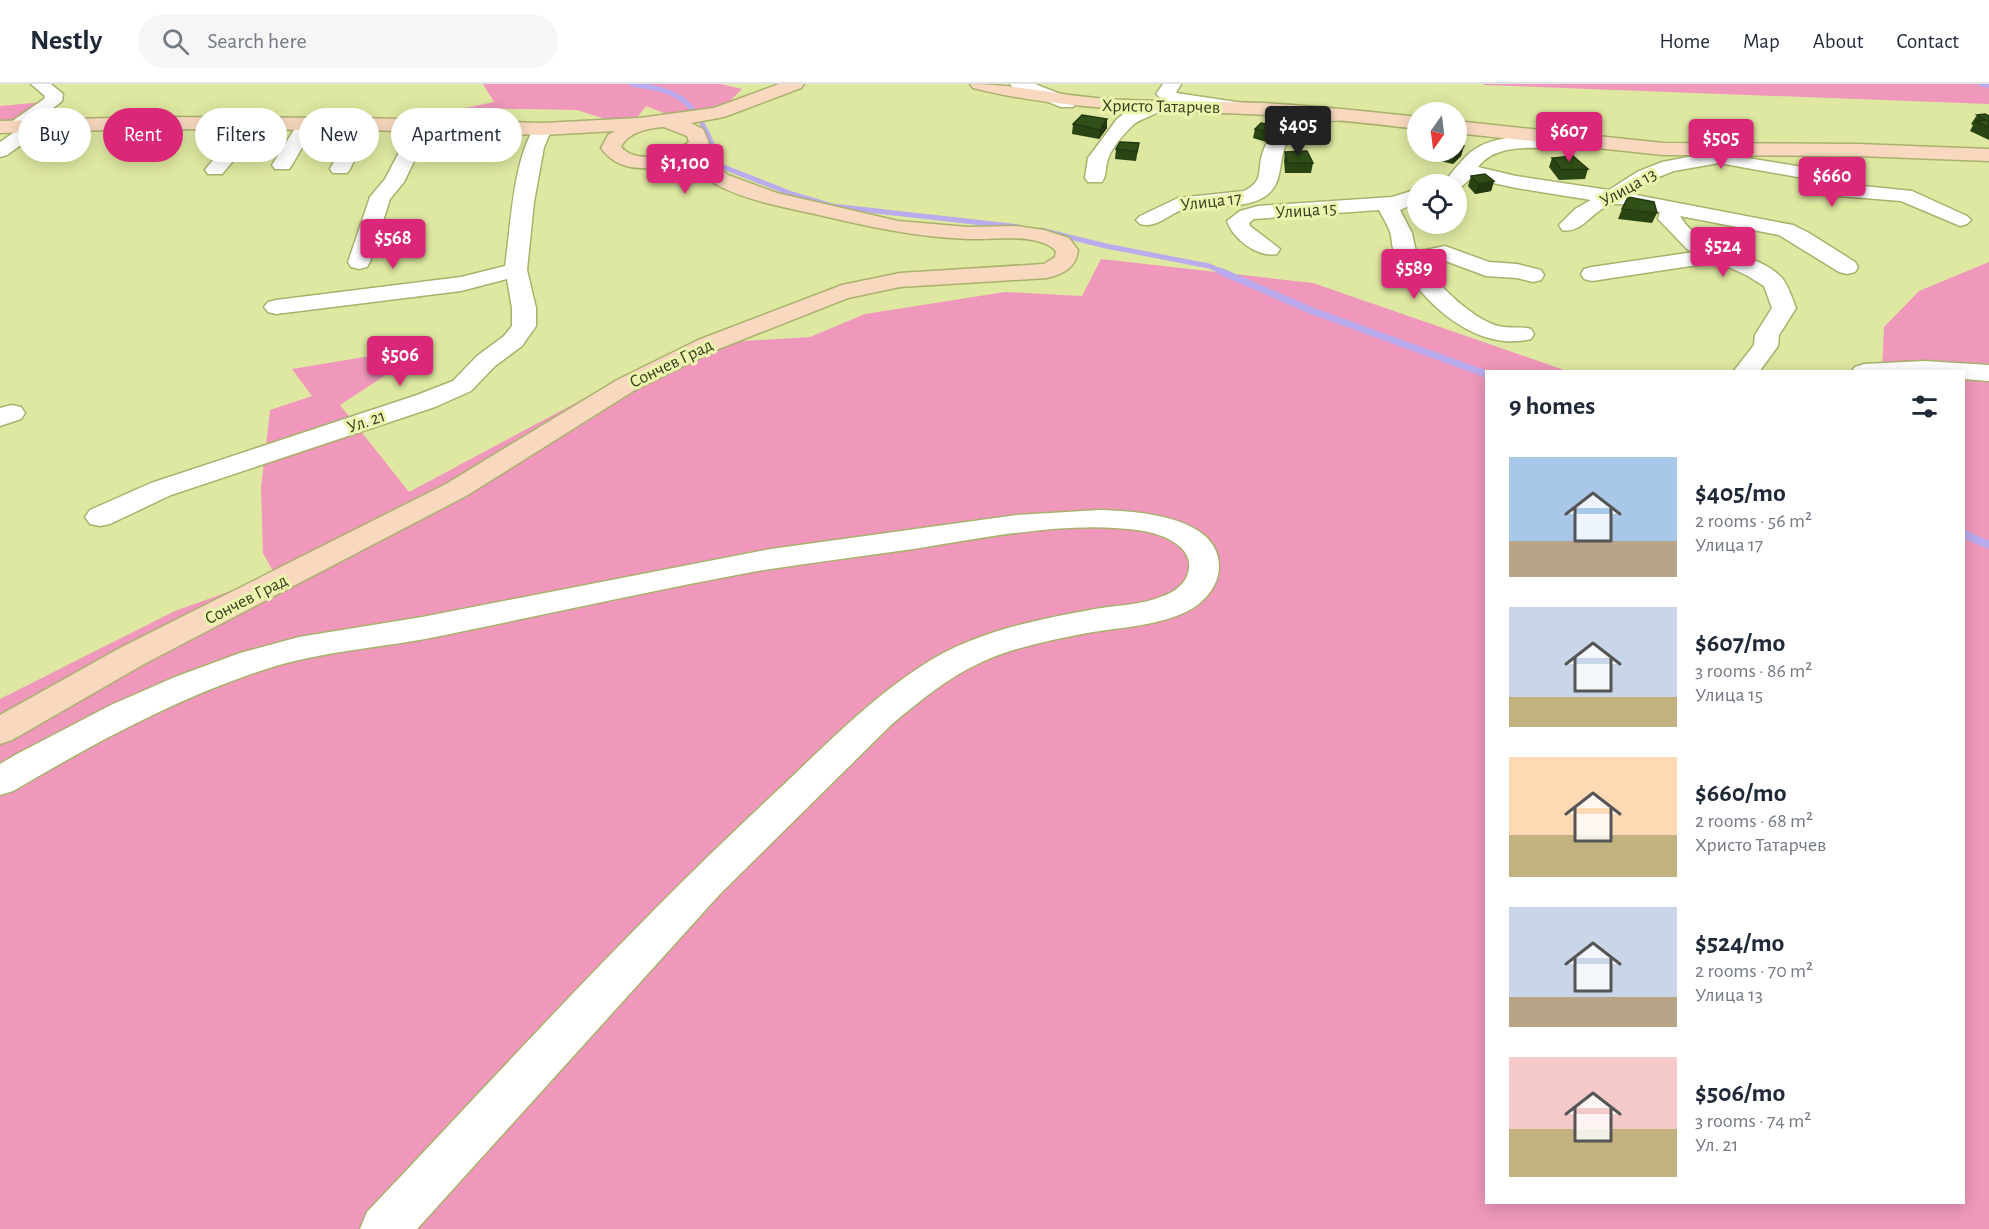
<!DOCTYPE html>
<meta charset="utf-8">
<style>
:root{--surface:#fff;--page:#f6f6f7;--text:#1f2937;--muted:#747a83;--line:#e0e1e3;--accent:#db2777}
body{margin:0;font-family:"Alegreya Sans",sans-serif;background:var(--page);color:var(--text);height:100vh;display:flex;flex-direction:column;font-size:22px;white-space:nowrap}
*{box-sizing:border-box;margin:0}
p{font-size:20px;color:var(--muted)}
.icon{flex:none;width:33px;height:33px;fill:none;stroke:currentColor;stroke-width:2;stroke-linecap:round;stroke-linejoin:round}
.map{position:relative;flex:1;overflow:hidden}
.sheet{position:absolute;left:1485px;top:286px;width:480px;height:834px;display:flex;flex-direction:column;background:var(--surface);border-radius:0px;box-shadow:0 3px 15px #0003}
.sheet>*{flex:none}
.hud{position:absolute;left:18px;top:24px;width:570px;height:54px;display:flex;gap:12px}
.needle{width:39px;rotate:194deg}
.fabs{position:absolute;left:1407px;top:18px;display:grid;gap:12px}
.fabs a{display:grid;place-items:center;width:60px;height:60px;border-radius:50%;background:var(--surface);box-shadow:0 3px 15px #0003;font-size:30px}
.price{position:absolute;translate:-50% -51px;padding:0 14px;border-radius:6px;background:var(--accent);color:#fff;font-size:20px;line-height:39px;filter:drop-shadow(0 2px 3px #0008)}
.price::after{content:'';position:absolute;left:50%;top:36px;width:18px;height:14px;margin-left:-9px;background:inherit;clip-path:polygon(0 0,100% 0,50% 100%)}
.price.active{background:#222;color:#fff}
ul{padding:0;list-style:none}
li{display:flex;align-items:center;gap:18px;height:150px;padding:0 24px}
li span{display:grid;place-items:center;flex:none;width:168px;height:120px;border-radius:0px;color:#555}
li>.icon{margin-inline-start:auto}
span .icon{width:72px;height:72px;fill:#fffc;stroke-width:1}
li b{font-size:26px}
h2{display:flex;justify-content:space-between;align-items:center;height:72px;padding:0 24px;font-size:26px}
.chip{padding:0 21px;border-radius:27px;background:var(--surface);box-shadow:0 3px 15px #0003;font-size:21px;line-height:54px}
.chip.active{background:var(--accent);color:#fff}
header{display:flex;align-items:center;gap:36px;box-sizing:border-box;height:84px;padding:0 30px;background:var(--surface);border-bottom:2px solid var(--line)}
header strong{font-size:28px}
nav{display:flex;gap:33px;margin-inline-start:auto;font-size:21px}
.search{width:420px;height:54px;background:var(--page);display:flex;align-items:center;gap:15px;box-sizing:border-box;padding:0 21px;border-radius:33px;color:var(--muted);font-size:22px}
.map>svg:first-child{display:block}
.green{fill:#ef98bb}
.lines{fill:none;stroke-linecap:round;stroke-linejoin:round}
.stream-far2{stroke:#baabef;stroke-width:5}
.stream-far1{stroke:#baabef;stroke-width:7}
.stream{stroke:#baabef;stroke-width:8}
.street-casing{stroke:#a9b16c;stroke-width:3}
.secondary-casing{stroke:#a9b16c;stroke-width:3}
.street{fill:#fff;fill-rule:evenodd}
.secondary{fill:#f8d9bf;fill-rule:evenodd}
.wall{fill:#294514}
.shaded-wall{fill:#223810}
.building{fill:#305017;stroke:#223810;stroke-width:1.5}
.labels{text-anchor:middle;stroke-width:6;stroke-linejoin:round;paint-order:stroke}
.far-street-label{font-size:18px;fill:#393c1f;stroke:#ecf5ae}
</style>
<header>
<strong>Nestly</strong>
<div class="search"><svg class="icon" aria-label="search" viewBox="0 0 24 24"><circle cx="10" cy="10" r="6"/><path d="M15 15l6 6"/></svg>Search here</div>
<nav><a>Home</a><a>Map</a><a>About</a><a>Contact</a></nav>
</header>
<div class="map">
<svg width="1989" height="1145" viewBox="0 0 1989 1145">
<rect width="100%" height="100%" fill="#dfe8a1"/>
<path class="green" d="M483 0H721L742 5 722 25 674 33 646 22 630 43 577 26 465 24 494 18Z
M1989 0V20L1484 1V0Z
M44 18 14 37 0 36V22Z
M1101 175 1313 199 1570 288H1486V1119H1964V288H1882L1884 243 1919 207 1989 178V1145H0V615L175 527 275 491 263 469 261 404 270 326 312 312 292 285 430 262 340 321 409 408 613 299 712 259 810 253 865 230 1005 208 1082 212Z"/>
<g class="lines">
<path class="stream-far2" d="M632 0C647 3 663 4 677 12 700 24 712 60 721 82L792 110 832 122 1019 143
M1981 0 1989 1
M1041 146 1106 162 1209 182 1223 188"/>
<path class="stream-far1" d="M1220 187 1310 226 1486 290"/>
<path class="stream" d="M1964 450 1989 461"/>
<g class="street-casing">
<path id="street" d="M31 0H51L63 10 62 17 38 36 45 41 43 45 7 71 0 73V58L16 47 9 42 11 38 44 15 45 12Z
M1010 0H1035L1073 15 1076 19 1073 23H1061L1013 4Z
M1163 0H1181L1176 9 1243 19 1249 20 1252 24 1249 28 1243 29 1165 18 1156 10Z
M1154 17 1160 18 1163 22C1155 34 1140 33 1131 43 1123 51 1111 65 1108 75 1105 83 1107 91 1102 98H1088L1085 94 1088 74 1117 35 1126 28Z
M1341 26 1347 27 1350 31 1347 35C1333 38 1315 35 1302 43 1270 61 1291 97 1264 113 1240 128 1208 117 1182 126 1167 131 1156 145 1140 140L1136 136 1140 132 1178 114 1244 107C1266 96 1256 86 1263 68 1266 57 1279 40 1289 35 1305 26 1324 27 1341 26Z
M363 34 370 36 372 40 350 85 347 89H333L330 85 354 40 356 36Z
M253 35 260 37 262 41 260 45 222 90H208L205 86 208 82 246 37Z
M306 35 313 37 315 41 292 81 289 85H275L272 81 297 41 299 37Z
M422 36 429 38 431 42 404 98 390 115 370 178 367 183 359 185 351 183 348 178 370 113 385 95 413 42 415 38Z
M543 39 550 41 552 45 544 63 534 118 527 186 536 224V242L522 262 495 282 471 307 435 323 171 411 110 440 100 442 90 440 85 433 90 426 151 399 417 311 453 297 477 272 504 252 512 242V224L507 195 461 207 276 230 268 228 264 223 268 218 276 216 461 193 505 182C511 142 513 74 536 41Z
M1583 52 1590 54 1593 58 1590 62C1555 71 1503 51 1478 83L1516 92 1609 106 1637 88 1662 78 1709 69 1711 63H1725L1729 69 1735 72 1815 85 1844 100 1912 107 1967 132 1971 136 1967 140 1960 142 1901 117 1839 112 1803 94 1719 79 1674 87 1651 96 1631 110 1793 141 1809 149 1855 178 1858 183 1855 188 1847 190 1839 188 1779 151 1680 132C1702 170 1756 166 1782 194 1789 203 1792 214 1796 224L1779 251 1778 262 1759 288H1733L1754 261 1755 251 1772 224 1764 202 1746 191 1717 178 1592 197 1584 195 1581 190 1584 185 1592 183 1694 168 1688 166 1662 139 1658 135 1660 128C1646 126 1630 120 1617 120 1595 120 1584 151 1562 146L1559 141 1575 125 1591 116 1516 104 1471 94 1461 103 1456 104V100L1444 99C1448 93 1466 71 1472 67 1502 46 1548 54 1583 52Z
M1418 105V118L1400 126 1412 149 1416 168 1445 162 1489 178 1517 180 1541 186 1544 191 1541 196 1533 198 1517 194 1486 192 1443 176 1424 180C1438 202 1473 235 1498 242 1509 245 1520 242 1531 245L1534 250 1531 255C1474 269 1419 216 1395 169 1392 164 1392 158 1391 151 1389 143 1383 134 1379 126L1254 135 1249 139 1250 142 1280 165 1277 170C1258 174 1233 155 1227 137L1240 127 1258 122 1392 113Z
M1925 277 1989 281V297L1964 295V288H1851L1855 283 1864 280Z
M12 321 21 323 25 329 21 335 0 342V324Z
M1100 426C1136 427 1221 432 1219 484 1218 501 1207 515 1193 524 1163 542 1120 543 1087 549 1051 556 1014 563 982 578 948 593 920 617 892 640L720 810 417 1145H360L367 1128C497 991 625 849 763 720 814 673 862 621 920 583 972 548 1035 536 1095 525 1117 521 1143 521 1163 512 1178 507 1191 495 1189 478 1186 459 1160 450 1144 447 1071 435 985 454 913 465 859 473 805 479 752 488 649 507 547 530 445 551 385 564 322 566 263 586 175 615 93 660 13 707L0 711V680L17 670 111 621 175 593 240 569 299 553 422 533 771 465 1017 431Z"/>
</g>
<g class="secondary-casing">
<path id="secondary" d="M779 0H804L801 4 724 33 691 39 703 45 709 59 704 65 709 76 728 91 777 109 898 137 968 143 1016 142 1044 146 1069 154 1078 166C1076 184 1063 190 1047 194L900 203 848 214 716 266 635 306 466 412 144 580 12 656 0 660V631L120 564 446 400 617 296 698 256 842 201 900 189 1044 180 1055 173 1056 167C1038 148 991 156 968 155 915 153 866 142 815 130 782 123 745 116 715 100 705 94 694 84 689 75 661 85 621 93 601 64L608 51 615 47 543 51 363 46 147 45 0 49V37L147 33 363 34 543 39 639 34 714 24ZM664 43 687 52 689 58C673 71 637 81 621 63 628 48 649 44 664 43Z
M970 0C1016 0 1061 12 1107 15 1158 18 1210 17 1262 19 1314 22 1366 27 1418 33V45C1360 38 1303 32 1245 30 1149 26 1067 27 973 4Z
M1456 37 1663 59 1858 60 1989 65V77L1858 72 1663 71 1456 49Z"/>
</g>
<use href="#street" class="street"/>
<use href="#secondary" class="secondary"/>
</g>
<path class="wall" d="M1977 31 1989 32V56L1970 47 1973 41 1971 40Z
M1073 40 1107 44 1099 55 1072 50Z
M1274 42 1272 52 1266 58 1253 54 1255 45Z
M1139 59 1136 77 1115 75 1116 65Z
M1464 62 1461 72 1453 80 1440 77 1442 68H1456Z
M1285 68 1313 79 1311 89H1285L1284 77Z
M1552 74 1588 85 1585 95 1559 96 1549 83Z
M1471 92 1494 97 1491 107 1475 110 1468 102Z
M1622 125 1657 129 1652 139 1618 135Z"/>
<path class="shaded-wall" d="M1107 35V44L1099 55 1100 46Z
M1274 42 1272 52 1266 58 1267 48Z
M1464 62 1461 72 1453 80 1455 71Z
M1494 97 1491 107 1475 110 1478 100Z"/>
<path class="building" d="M1985 30 1989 32V44L1976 37 1986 36 1977 31Z
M1082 31 1107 35 1100 46 1073 40Z
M1261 39 1274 42 1267 48 1255 45Z
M1120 58 1139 59 1137 68 1116 65Z
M1456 59 1464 62 1455 71 1444 68H1456Z
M1307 67 1313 79H1287L1285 68Z
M1573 72 1588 85 1562 86 1552 74Z
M1485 90 1494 97 1478 100 1471 92Z
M1628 113 1654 118 1657 129 1622 125Z"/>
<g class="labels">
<g class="far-street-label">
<text transform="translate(1161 22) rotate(1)" y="6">Христо Татарчев</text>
<text transform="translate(1628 103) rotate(-29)" y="6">Улица 13</text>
<text transform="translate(1211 117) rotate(-7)" y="6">Улица 17</text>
<text transform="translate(1306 126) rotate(-4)" y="6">Улица 15</text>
<text transform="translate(671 279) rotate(-26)" y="6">Сончев Град</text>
<text transform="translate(366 337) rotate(-19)" y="6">Ул. 21</text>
<text transform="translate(246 515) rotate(-27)" y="6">Сончев Град</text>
</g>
</g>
</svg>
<div class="fabs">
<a><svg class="needle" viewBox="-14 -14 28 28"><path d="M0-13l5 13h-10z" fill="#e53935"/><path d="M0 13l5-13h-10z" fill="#747a83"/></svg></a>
<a><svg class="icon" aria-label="locate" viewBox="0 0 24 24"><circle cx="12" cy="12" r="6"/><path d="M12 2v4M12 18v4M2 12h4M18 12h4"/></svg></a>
</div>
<b class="price active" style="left:1298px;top:73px">$405</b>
<b class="price" style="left:1569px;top:79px">$607</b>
<b class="price" style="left:1721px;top:86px">$505</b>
<b class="price" style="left:685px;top:111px">$1,100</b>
<b class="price" style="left:1832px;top:124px">$660</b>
<b class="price" style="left:393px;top:186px">$568</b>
<b class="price" style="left:1723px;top:194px">$524</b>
<b class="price" style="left:1414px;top:216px">$589</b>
<b class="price" style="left:400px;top:303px">$506</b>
<div class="hud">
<a class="chip">Buy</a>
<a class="chip active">Rent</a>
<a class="chip">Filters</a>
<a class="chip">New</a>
<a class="chip">Apartment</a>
</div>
<section class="sheet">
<h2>9 homes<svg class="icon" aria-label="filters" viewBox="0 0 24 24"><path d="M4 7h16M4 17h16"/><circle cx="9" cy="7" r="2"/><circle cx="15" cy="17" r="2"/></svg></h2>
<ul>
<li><span style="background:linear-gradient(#a9c7e8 70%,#b9a48a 0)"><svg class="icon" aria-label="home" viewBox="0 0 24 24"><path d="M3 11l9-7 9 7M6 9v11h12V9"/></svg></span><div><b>$405/mo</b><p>2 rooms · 56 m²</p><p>Улица 17</p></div></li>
<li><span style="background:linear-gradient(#c9d6e8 75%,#c2b280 0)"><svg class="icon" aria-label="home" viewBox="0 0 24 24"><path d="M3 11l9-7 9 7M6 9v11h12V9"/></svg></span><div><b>$607/mo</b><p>3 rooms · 86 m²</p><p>Улица 15</p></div></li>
<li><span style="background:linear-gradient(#ffd9b3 65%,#c2b280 0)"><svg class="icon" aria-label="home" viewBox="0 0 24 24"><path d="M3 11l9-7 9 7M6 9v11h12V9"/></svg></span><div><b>$660/mo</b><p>2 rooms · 68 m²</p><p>Христо Татарчев</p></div></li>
<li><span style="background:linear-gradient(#c9d6e8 75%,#b9a48a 0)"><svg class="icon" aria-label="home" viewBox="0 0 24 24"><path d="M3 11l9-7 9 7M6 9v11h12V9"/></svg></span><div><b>$524/mo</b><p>2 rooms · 70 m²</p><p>Улица 13</p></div></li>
<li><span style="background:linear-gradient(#f6c9c9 60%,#c2b280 0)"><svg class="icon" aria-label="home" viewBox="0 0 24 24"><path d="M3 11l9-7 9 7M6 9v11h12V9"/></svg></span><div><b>$506/mo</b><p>3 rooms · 74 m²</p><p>Ул. 21</p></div></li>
</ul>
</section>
</div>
